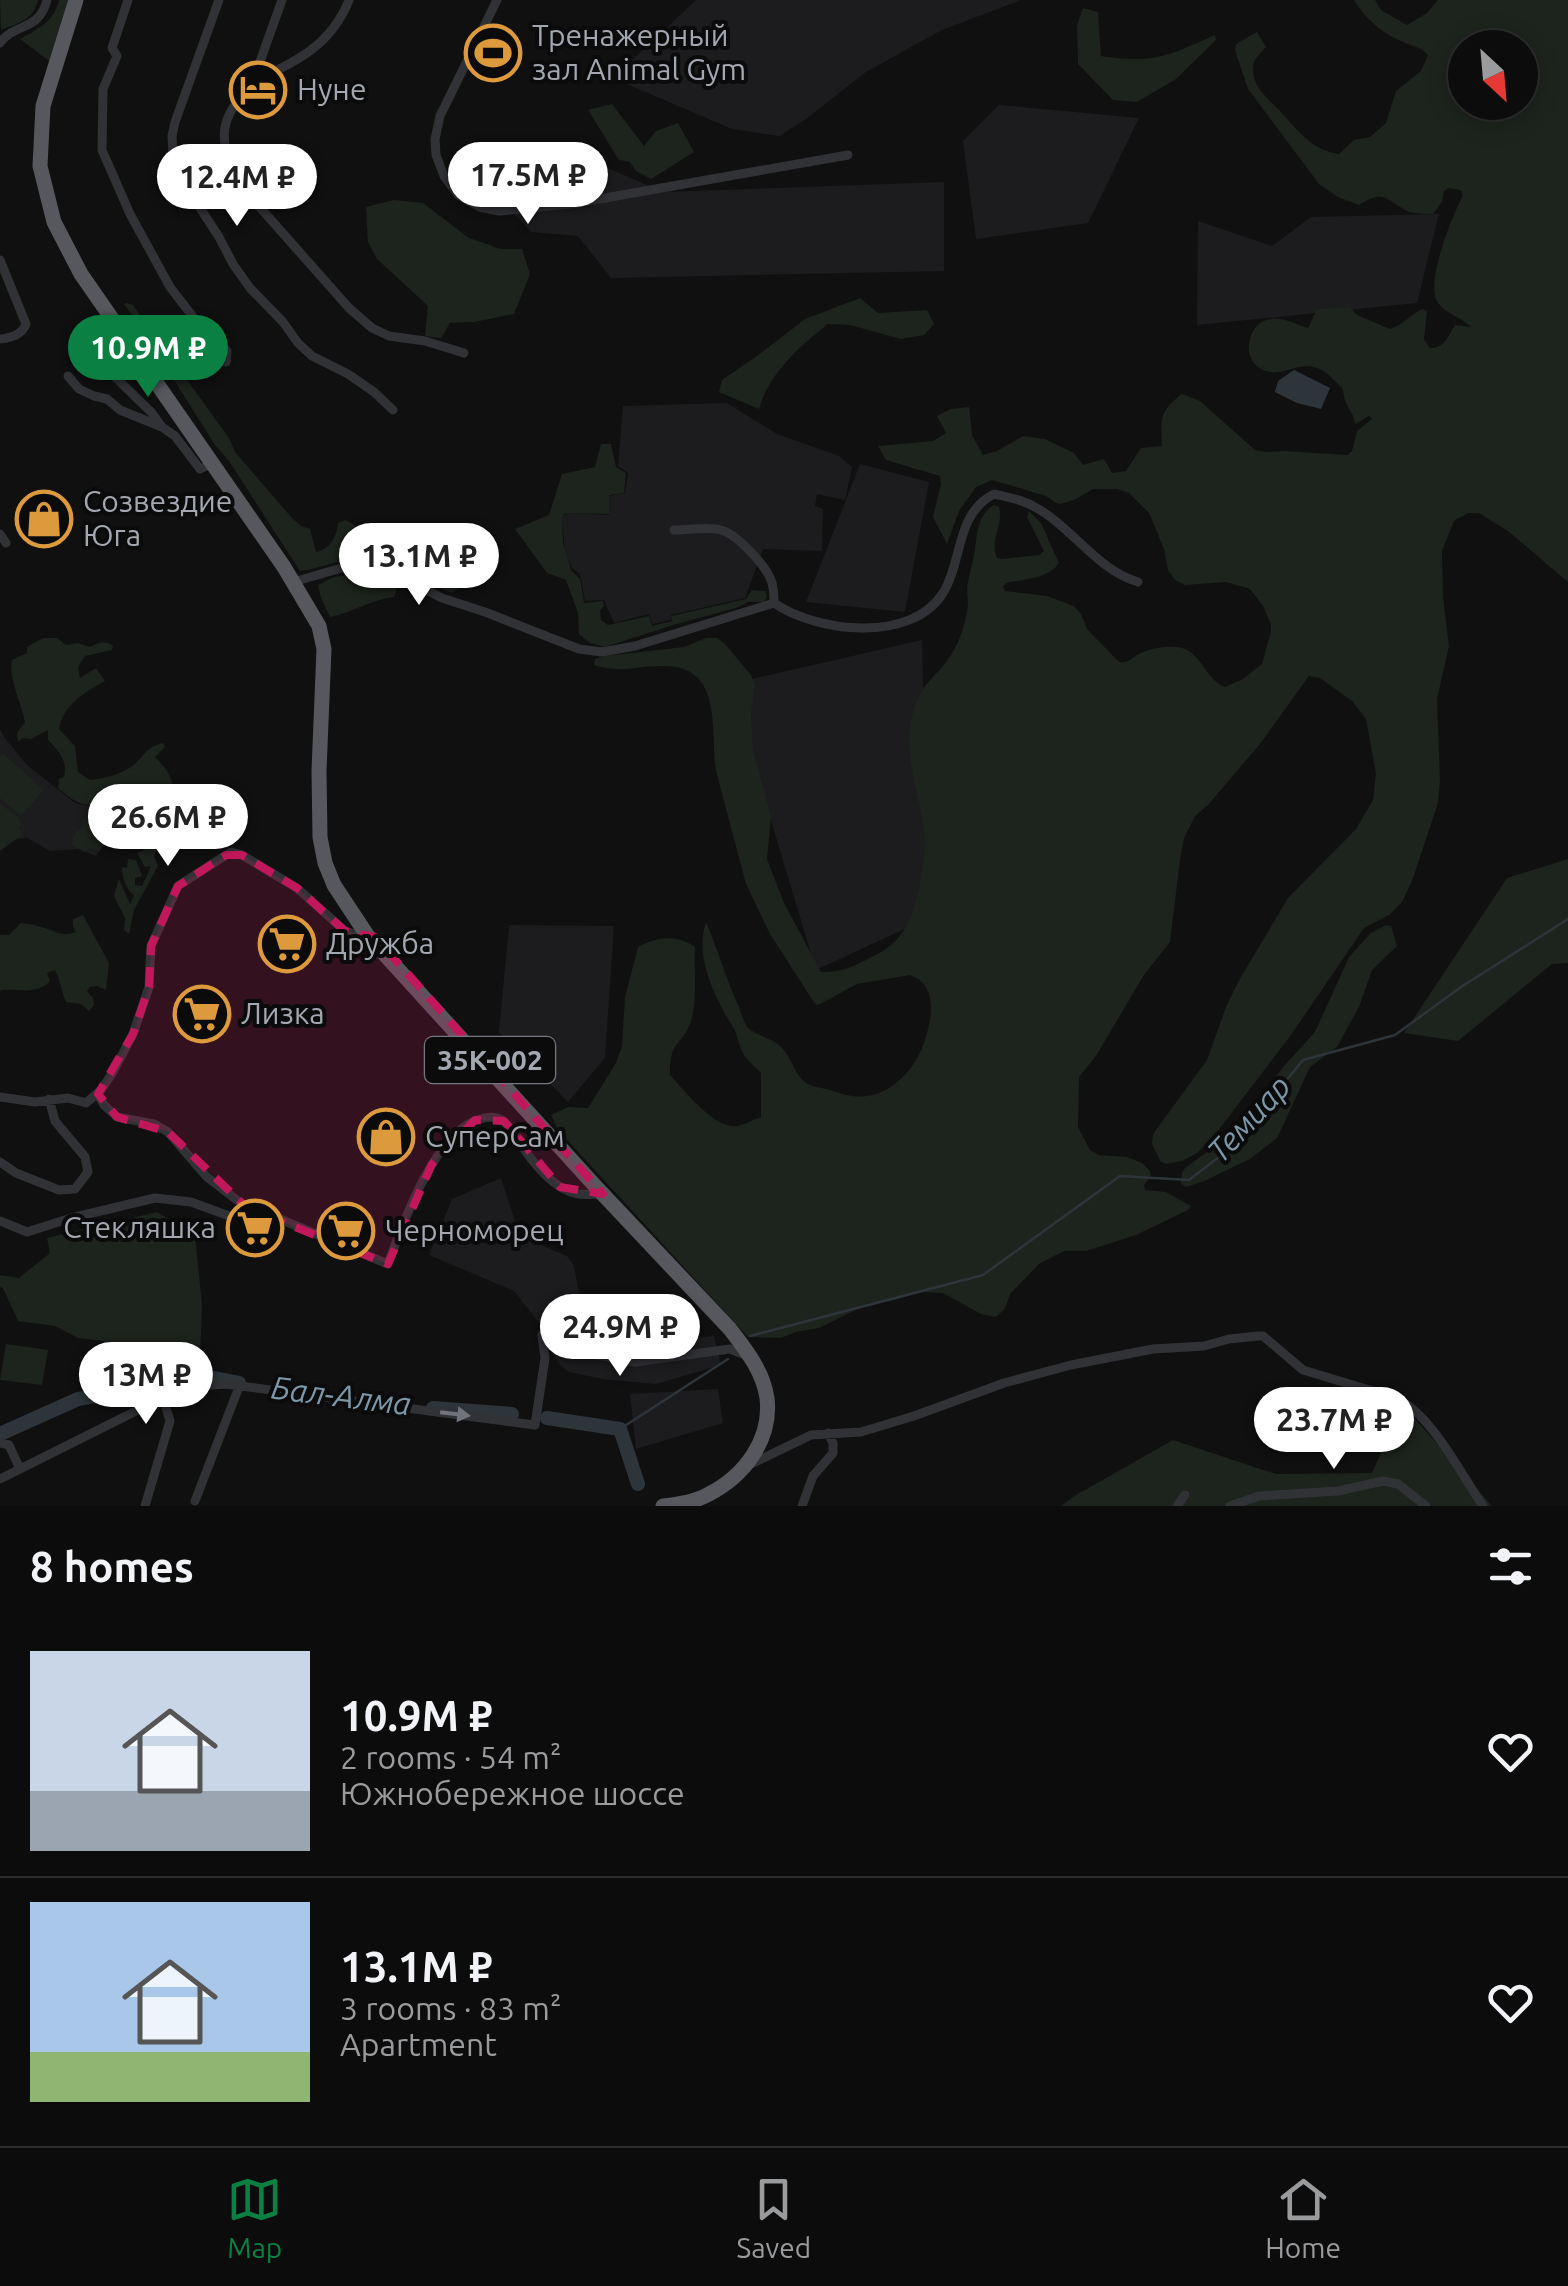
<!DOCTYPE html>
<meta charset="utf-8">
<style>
:root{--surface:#0c0c0d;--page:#1a1a1b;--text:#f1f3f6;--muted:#9a9b9d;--line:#2c2c2e;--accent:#0b8043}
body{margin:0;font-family:Ubuntu,sans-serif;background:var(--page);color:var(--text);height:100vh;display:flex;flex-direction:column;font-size:38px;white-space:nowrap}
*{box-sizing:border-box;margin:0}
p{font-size:32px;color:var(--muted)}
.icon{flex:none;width:55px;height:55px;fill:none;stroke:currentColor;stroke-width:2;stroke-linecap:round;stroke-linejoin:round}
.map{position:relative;height:1506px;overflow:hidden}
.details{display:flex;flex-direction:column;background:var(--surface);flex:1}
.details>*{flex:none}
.needle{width:65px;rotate:154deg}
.controls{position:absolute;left:1448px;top:30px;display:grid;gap:20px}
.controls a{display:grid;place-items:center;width:90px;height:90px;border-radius:50%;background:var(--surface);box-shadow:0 5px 25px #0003,0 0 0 2px var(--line);font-size:50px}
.price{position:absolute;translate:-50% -85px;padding:0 22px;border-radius:35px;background:#fff;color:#222;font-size:32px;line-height:65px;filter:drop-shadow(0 2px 5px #0008)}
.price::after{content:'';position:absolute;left:50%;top:60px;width:30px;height:22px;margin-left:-15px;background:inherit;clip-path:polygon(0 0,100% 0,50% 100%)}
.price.on{background:var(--accent);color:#fff}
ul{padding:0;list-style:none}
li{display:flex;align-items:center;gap:30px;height:250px;padding:0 30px}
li+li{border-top:2px solid var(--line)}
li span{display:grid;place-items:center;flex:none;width:280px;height:200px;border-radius:0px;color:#555}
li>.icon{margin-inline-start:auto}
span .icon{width:120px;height:120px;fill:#fffc;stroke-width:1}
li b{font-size:42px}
h2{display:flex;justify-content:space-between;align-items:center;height:120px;padding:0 30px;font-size:42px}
.tab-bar{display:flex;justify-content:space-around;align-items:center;height:140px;border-top:2px solid var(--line);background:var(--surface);font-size:28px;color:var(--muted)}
.tab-bar a{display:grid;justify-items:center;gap:5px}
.tab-bar .on{color:var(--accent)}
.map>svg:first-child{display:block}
.built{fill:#1c1c1e}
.green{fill:#1d231d;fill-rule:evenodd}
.water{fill:#2d353a}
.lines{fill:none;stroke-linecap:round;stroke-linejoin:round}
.stream{stroke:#2d353a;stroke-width:2.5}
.river{stroke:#2d353a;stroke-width:14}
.minor{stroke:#313236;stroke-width:9}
.trunk{stroke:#56585d;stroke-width:15}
.oneway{fill:#707379}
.marked{fill:#c2185b;fill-opacity:0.2;stroke:#c2185b;stroke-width:8;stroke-dasharray:20 12;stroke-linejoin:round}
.labels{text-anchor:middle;stroke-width:8;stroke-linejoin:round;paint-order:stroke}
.shield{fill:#0b0b0c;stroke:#75797f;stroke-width:2.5}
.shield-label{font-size:28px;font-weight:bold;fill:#a3a8b0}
.poi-label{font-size:30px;fill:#a3a8b0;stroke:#0b0b0c;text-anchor:start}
.water-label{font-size:32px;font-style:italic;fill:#7d97a8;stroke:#0b0b0c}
</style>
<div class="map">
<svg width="1568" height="1506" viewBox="0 0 1568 1506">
<rect width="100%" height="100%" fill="#101011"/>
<path class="built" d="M696 0H1021L942 30 866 72 806 119 779 136 732 129 613 78Z
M999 105 1139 118 1088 223 976 239 963 141Z
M573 153 663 192 944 182V271L611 278 578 236 531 232 485 182Z
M1439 214 1417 303 1197 325 1198 221 1272 246 1311 217Z
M727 403 777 434 839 456 852 467 845 500 817 494 815 506 823 509 822 551 763 549 745 598 671 615V620L652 624 649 614 614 623 604 600 585 601 580 574 572 568 565 553 562 518 566 513 609 515V496L625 493 628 473 618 466 623 406Z
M860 464 929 482 905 612 806 602Z
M922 640 928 918 816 970 730 684Z
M0 729 4 737 27 765 75 803 92 807 114 800 128 808 96 856 78 849 50 851 27 838 12 840 0 851Z
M509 925 614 926 605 1058 568 1102 499 1032Z
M501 1178 520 1236 567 1256 574 1266 583 1314 592 1332 606 1341 631 1344 714 1336 721 1365 656 1384 603 1379 569 1372 560 1365 550 1350 545 1330 514 1291 429 1255 452 1199Z
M718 1389 723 1423 636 1449 630 1394Z"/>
<path class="green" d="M0 0H38C34 20 18 23 1 30Z
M59 0H74L53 64 20 39C38 29 54 22 59 0Z
M1354 0H1375L1381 10 1407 25 1427 13 1438 0H1568V582L1508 531 1479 513H1468L1454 521 1442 551 1443 597 1449 646 1437 699 1440 780 1438 803 1412 881 1402 902 1389 915 1364 928 1291 1035 1214 1136 1197 1153 1182 1161 1166 1164 1161 1162 1152 1144 1153 1134 1207 1060 1226 1007 1238 982 1288 898 1356 829 1373 800 1376 774 1366 719 1352 701 1320 678 1309 676 1260 744 1208 805 1195 816 1184 838 1180 860 1170 942 1144 975 1096 1056 1079 1077 1078 1127 1090 1150 1099 1155 1127 1157 1142 1163 1150 1171 1151 1176 1144 1185 1145 1190 1166 1192 1191 1206 1188 1210 1136 1235 1086 1251H1064L1040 1263 1010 1294 1005 1309 996 1317 981 1314 943 1293 921 1292 887 1302 870 1303 819 1328 796 1332 781 1338 748 1337 558 1130 551 1115 568 1107 588 1108 616 1063 622 1046 625 997 638 947C657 937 676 934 695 947 694 968 697 999 692 1018 684 1046 669 1038 670 1075 684 1090 710 1123 731 1126 740 1128 752 1120 761 1117V1073C754 1066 745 1059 741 1049 738 1042 737 1034 733 1027 715 998 694 956 706 922 718 950 726 979 739 1007 741 1013 744 1023 748 1028 757 1036 773 1038 781 1047 792 1057 794 1076 808 1084 814 1087 823 1088 830 1090 837 1092 845 1095 852 1096 884 1101 911 1075 922 1048 931 1024 941 986 910 975L857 984 822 1003 817 1005 813 1001 770 934 746 884 716 771C710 731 724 666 664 666 637 665 622 674 594 665L595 659 605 656 684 647 706 638H717L725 644 751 675 755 685 751 713 753 750 771 816 767 859 784 903 821 972C847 972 855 965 878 954 901 941 909 925 916 900 923 873 928 845 922 817 915 781 903 749 913 712 921 682 937 677 951 655 960 641 966 622 968 605 968 597 966 589 968 582 969 574 972 567 973 560 978 540 974 517 994 505L999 507C1004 526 989 539 997 558L1002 559 1040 555 1044 551 1027 517 1029 511 1041 523 1059 563C1049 579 1024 579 1006 583L1003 587 1005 591 1047 596 1074 606 1081 614 1087 629 1119 662C1130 663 1131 658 1141 653 1151 648 1171 645 1182 648 1202 654 1206 680 1225 687L1243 679 1262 664 1271 631V625L1263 606 1250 589 1226 582 1185 585 1175 580 1168 570 1164 549 1149 513 1129 493 1117 489H1093L1074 500 1061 504 1056 503 1046 496 992 480 976 487 959 511 947 544 933 517 941 484 940 476 886 460 878 446 933 441 946 433 937 416 951 409 969 407 972 435 983 455 997 451 1023 436 1045 439 1074 453 1083 465 1104 459 1112 473 1126 471 1141 448 1162 446C1161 419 1159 411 1182 394L1200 401 1255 450 1266 452 1284 451 1348 455 1352 451 1357 431 1372 419 1369 416 1355 424C1354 414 1350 412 1346 403 1344 399 1344 393 1342 388 1341 387 1332 378 1331 377 1302 350 1283 385 1258 367 1241 355 1249 321 1271 319 1284 317 1296 324 1308 328L1317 309 1350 307 1357 315 1390 329C1403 325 1410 315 1422 309L1427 311 1424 339 1430 348C1444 349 1449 335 1455 325L1471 327C1462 318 1445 313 1438 303 1424 283 1453 215 1463 195L1460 190 1449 188 1444 191 1442 202 1433 214C1424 214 1414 214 1407 211 1385 199 1384 189 1359 205L1338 197 1319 184 1248 89 1235 50 1236 44 1257 32 1266 47C1260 54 1254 58 1253 67 1252 85 1264 95 1276 107 1295 126 1309 150 1339 154L1354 140 1370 137 1386 123 1396 91 1421 71 1428 55C1420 47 1416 47 1406 43 1385 36 1365 19 1354 0ZM1465 48H1520V102H1465Z
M1083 8 1098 12 1101 56C1153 64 1168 56 1215 35L1216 40 1176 79 1137 102 1113 100 1078 64 1077 25Z
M612 104 644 146 656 131 678 123 694 152 651 179 636 171 630 162 619 160 588 110Z
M448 164 457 166 477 189 472 194 461 190 448 173Z
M394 200 423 203 469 238 501 249H522L530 274 514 314 474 322 450 323 441 338 425 336 428 306 377 259 368 242 366 207Z
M860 298 878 313 927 310 934 324 924 335 901 339 850 325 828 324C800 346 769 373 759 409L719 392 722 380 757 356 805 319Z
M127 303 133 305 229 438 235 452 292 518 301 526 310 529 316 552C330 550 337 535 338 523L346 520 356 526 386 529 396 537 416 566 455 584 458 589 452 593C417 579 395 558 355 559 336 560 318 569 300 571L229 461 215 445 138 323 124 304Z
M601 444H611L616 467 626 473 624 493 609 495V514L565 513 562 518 563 543 571 570 580 579 584 603 603 601 604 606 600 610 601 620 608 625 649 616 652 626 672 621 671 616 746 599 752 590 765 591 767 597 764 602H748L736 608 673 625 605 647 590 643 579 634 578 613 566 580 547 573 515 529 549 515 562 474 595 467Z
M360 574C376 574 389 572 397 588L394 597C372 599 352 613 330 617L321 598 318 585 334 577Z
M43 638H57L66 645 78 643 90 647C98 643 105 640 113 646L112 650 85 656 78 667 80 678 96 668 105 681C85 692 63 705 59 729L75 746 78 772 90 780C106 778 125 774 137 762 146 752 149 746 163 743L165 747 155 757C188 787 173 822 154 856L158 866 134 910 129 934 124 930 125 918 114 896 119 879 130 904 134 895C126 890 122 877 122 867L127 868 128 859 136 860 142 876 135 878V885L142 886 151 866 145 867 137 853 146 849 149 844 130 850 142 834 153 828 154 824 129 827 120 820 127 808 115 800C87 808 81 808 58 788L59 779 64 777C68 761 59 751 48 740V730L31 739 23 738 18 742 17 733 25 722C21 702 8 678 12 660L27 653V647Z
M4 754 44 790 21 816 0 798V756Z
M0 804 17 816 22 824 19 829 23 834 0 851Z
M98 815 104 818 101 826 104 831 99 834 105 842 100 851 90 848 85 852 72 845 73 836 83 826 82 820 86 817Z
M1568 859V963L1552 964 1458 1041 1404 1033 1507 878Z
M83 915 109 963 106 990 97 986 90 987 87 991 93 998 94 1005 89 1011 81 1004 66 1002C61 991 61 981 55 970L47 973 50 981C36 996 18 988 1 990L0 993V935H9L21 923C26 924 32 924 37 926 55 929 57 938 76 932L73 926V919Z
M1386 925 1391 926 1397 946 1372 970 1359 1007 1337 1047 1310 1067 1277 1138 1250 1159 1204 1181 1186 1187 1181 1184 1182 1173 1185 1168 1229 1136 1284 1066 1315 1032 1349 957 1371 933Z
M157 1212 195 1235 202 1305 200 1358 181 1364 169 1349 78 1338 55 1326 18 1321 3 1288 0 1287V1275L19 1278 50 1253 47 1238Z
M6 1344 48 1350 42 1385 0 1380Z
M1402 1404 1492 1506H1061L1076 1495 1173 1440 1276 1474 1372 1473Z"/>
<path class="water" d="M1294 370 1330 388 1321 409 1297 403 1275 392 1278 381Z"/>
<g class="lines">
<path class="stream" d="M750 1336 983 1275 1120 1176 1189 1180 1232 1147 1303 1060 1395 1035 1461 987 1568 919
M620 1429 728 1359"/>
<path class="river" d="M433 1408 512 1414
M547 1418 620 1429 638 1484
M0 1434 78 1399 202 1376 239 1383"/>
<path class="minor" d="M128 0 112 48 117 56 103 89 102 150 130 214 170 287 197 322 227 351 226 362
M219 0 175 122 172 136 173 157 183 182 219 237 233 264 250 288 283 322 298 343 312 356 348 374 374 392 393 410
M282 0 257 70 258 79C212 122 217 144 249 195L349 308 372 328 389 336 425 341 464 353
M497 0 440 116 435 139 436 155 444 176 458 195 480 207 499 211 571 204 848 155
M0 43C15 22 39 32 47 0
M258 79C299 61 332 43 349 0
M0 260 26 324C22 335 11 338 0 339
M110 372 152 413 162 427
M68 376 79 389 94 396 107 399 120 410 162 427 175 436 200 469 211 464
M674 530C688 530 708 526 721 530 737 534 765 565 771 580 774 587 774 595 774 603
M0 534 6 543
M300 580 345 567H371L390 571 442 598 485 612 579 649 602 652 635 646 774 603C816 632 911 644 943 593 963 561 955 514 994 494 1007 497 1021 499 1033 506 1072 526 1095 569 1138 582
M98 1094 104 1105 117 1117 154 1124 168 1132 207 1177 247 1208 263 1212 388 1264C403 1223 436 1130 480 1119 487 1117 496 1116 503 1121 510 1125 516 1138 521 1145 534 1164 554 1190 578 1194 586 1195 594 1194 601 1194
M0 1097 35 1102 68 1098 86 1103 101 1090 113 1072 133 1034 149 987 151 946 178 886 226 855 231 852 242 855 297 888 345 931 357 935H367
M0 1162 16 1173 59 1190 75 1189 88 1172 85 1157 55 1121 49 1099
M0 1221 27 1232 71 1218 155 1198 191 1202 232 1217 247 1208
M0 1443 9 1445 20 1469
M751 1464 811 1435 861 1432 914 1416 1004 1383 1071 1365 1153 1349 1204 1346 1229 1339 1258 1336H1263L1303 1370 1396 1398C1432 1415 1460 1473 1483 1506
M0 1479 184 1387 226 1384 535 1425 545 1358 542 1335 551 1328 565 1343 577 1351 635 1362 730 1349 745 1355
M195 1501 239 1387
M145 1506 170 1421 163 1398
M802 1506 813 1476 833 1453V1443L828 1433
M1177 1506 1185 1495
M1230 1506 1259 1496 1338 1491 1383 1481 1398 1484 1426 1506"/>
<path class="trunk" d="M76 0 43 106 40 166 54 222 81 274 284 567 319 626 324 649 319 771 320 837 325 863 334 885 367 935 597 1188 730 1329C746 1350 763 1371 767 1398 772 1440 744 1476 709 1494 695 1502 679 1504 663 1506"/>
</g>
<defs><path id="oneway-solid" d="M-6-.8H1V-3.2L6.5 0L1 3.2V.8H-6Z" transform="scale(2.5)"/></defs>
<use class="oneway" href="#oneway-solid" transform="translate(455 1414) rotate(7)"/>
<path class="marked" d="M226 855H242L297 888 345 931 375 937 603 1194 560 1187 504 1121 475 1120 432 1164 388 1264 247 1208 168 1132 117 1117 98 1094 133 1034 149 987 151 946 178 886Z"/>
<defs>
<g id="stadium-ring" transform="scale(2.875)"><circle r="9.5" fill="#0b0b0c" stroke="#dc9a3d" stroke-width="1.5"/><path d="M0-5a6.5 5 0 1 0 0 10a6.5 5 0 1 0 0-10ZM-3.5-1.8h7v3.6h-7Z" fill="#dc9a3d"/></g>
<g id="hotel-ring" transform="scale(2.875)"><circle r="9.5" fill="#0b0b0c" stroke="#dc9a3d" stroke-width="1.5"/><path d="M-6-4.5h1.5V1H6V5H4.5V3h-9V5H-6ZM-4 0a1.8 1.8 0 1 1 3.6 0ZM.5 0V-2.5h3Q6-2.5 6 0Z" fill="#dc9a3d"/></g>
<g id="shop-ring" transform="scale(2.875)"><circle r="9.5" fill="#0b0b0c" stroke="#dc9a3d" stroke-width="1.5"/><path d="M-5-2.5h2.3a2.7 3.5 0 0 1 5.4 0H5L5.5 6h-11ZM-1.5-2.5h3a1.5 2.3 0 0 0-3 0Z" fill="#dc9a3d"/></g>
<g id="supermarket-ring" transform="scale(2.875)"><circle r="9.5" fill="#0b0b0c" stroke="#dc9a3d" stroke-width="1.5"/><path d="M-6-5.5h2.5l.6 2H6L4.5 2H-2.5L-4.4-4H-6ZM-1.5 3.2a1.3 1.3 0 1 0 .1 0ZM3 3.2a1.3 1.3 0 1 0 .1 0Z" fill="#dc9a3d"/></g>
</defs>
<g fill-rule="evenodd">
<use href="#stadium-ring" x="493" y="53"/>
<use href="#hotel-ring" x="258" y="90"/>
<use href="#shop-ring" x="44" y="519"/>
<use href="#supermarket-ring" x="287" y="944"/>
<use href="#supermarket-ring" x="202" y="1014"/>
<use href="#shop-ring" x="386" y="1137"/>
<use href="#supermarket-ring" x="255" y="1228"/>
<use href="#supermarket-ring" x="346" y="1231"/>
</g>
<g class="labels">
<rect class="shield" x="425" y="1037" width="130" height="46" rx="8"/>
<g class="shield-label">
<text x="490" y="1070">35К-002</text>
</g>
<g class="poi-label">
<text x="532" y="46">Тренажерный<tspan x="532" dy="34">зал Animal Gym</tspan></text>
<text x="297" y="100">Нуне</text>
<text x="83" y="512">Созвездие<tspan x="83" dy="34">Юга</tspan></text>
<text x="326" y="954">Дружба</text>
<text x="241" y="1024">Лизка</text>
<text x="425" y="1147">СуперСам</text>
<text x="216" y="1238" text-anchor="end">Стекляшка</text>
<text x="385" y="1241">Черноморец</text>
</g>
<g class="water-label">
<text transform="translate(1249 1119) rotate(-47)" y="11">Темиар</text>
<text transform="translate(341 1396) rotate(7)" y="11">Бал-Алма</text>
</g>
</g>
</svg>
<div class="controls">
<a><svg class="needle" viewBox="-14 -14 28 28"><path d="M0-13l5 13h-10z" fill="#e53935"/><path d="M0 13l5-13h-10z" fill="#9a9b9d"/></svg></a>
</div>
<b class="price" style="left:528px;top:227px">17.5M ₽</b>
<b class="price" style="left:237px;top:229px">12.4M ₽</b>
<b class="price on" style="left:148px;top:400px">10.9M ₽</b>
<b class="price" style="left:419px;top:608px">13.1M ₽</b>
<b class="price" style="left:168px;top:869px">26.6M ₽</b>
<b class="price" style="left:620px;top:1379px">24.9M ₽</b>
<b class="price" style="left:146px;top:1427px">13M ₽</b>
<b class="price" style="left:1334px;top:1472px">23.7M ₽</b>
</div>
<section class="details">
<h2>8 homes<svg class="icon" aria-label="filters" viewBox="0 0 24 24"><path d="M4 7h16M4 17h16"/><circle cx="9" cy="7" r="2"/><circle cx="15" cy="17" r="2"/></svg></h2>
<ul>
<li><span style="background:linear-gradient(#c9d6e8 70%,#9aa5b1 0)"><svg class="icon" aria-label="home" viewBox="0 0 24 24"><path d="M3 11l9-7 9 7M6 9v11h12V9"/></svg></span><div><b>10.9M ₽</b><p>2 rooms · 54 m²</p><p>Южнобережное шоссе</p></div><svg class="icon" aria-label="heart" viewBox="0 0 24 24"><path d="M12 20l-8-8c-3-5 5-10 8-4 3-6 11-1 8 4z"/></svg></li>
<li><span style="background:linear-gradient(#a9c7e8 75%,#8fb573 0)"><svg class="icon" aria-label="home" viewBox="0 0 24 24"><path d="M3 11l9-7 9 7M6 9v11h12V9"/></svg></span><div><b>13.1M ₽</b><p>3 rooms · 83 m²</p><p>Apartment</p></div><svg class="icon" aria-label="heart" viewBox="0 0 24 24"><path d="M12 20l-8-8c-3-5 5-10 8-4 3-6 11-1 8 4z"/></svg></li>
</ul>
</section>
<nav class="tab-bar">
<a class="on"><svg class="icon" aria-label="map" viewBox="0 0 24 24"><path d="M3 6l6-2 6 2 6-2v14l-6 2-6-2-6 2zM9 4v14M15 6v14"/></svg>Map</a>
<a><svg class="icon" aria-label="saved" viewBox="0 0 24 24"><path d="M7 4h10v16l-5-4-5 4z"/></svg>Saved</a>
<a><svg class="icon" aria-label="home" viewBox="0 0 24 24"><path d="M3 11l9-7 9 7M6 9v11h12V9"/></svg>Home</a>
</nav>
